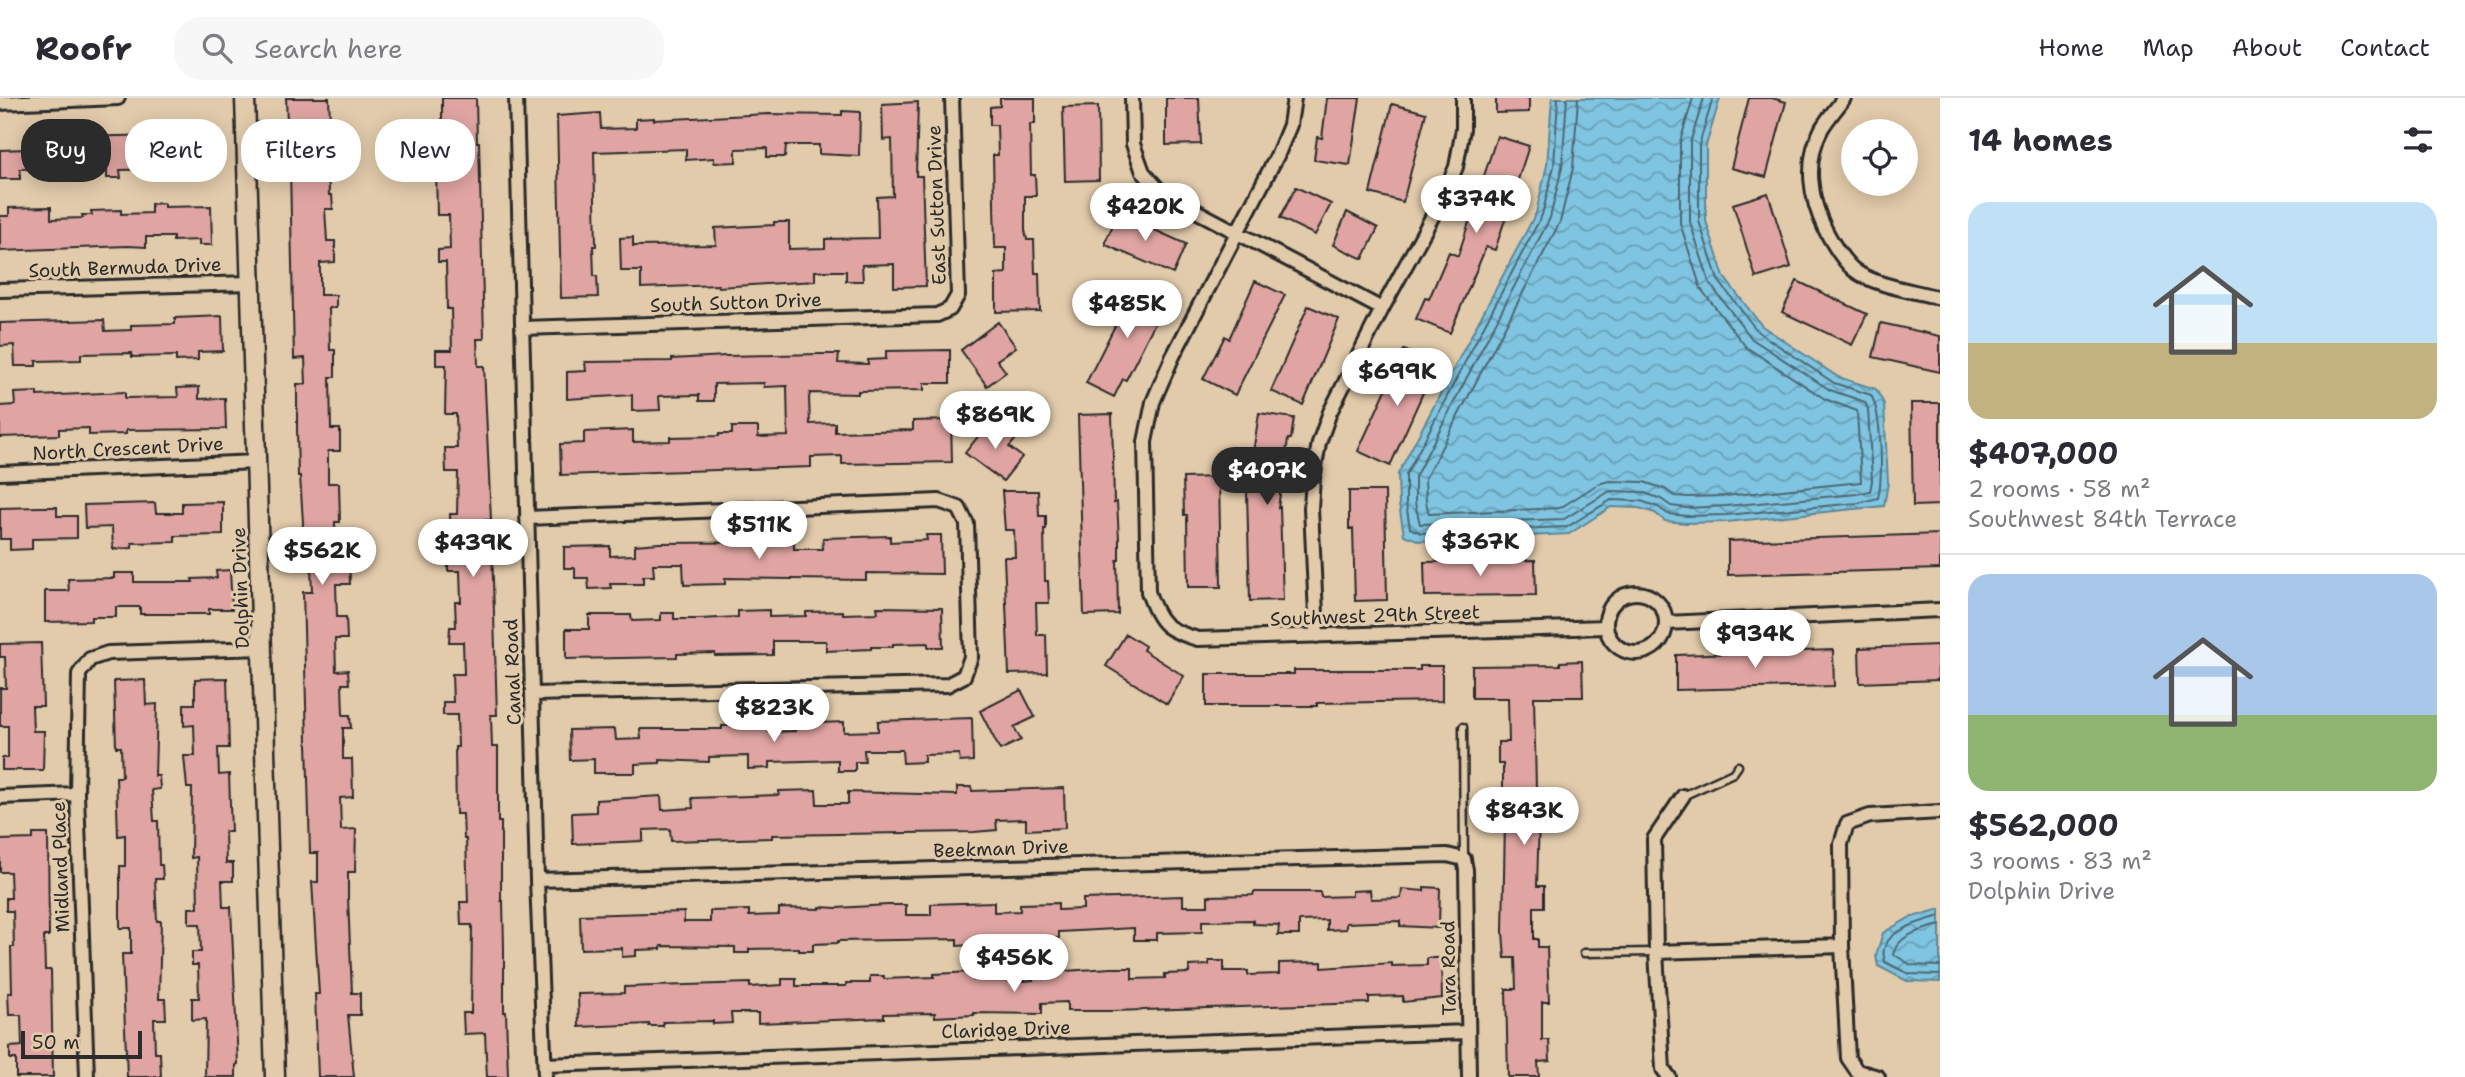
<!DOCTYPE html>
<meta charset="utf-8">
<style>
:root{--surface:#fff;--page:#f7f7f7;--text:#2b2b33;--muted:#7c7c81;--line:#e1e1e2;--accent:#2b2b2b}
body{margin:0;font-family:"Shantell Sans",sans-serif;background:var(--page);color:var(--text);height:100vh;display:flex;flex-direction:column;font-size:26px;white-space:nowrap}
*{box-sizing:border-box;margin:0}
p{font-size:23px;color:var(--muted)}
.icon{flex:none;width:38px;height:38px;fill:none;stroke:currentColor;stroke-width:2;stroke-linecap:round;stroke-linejoin:round}
.map{position:relative;flex:1;overflow:hidden}
.panel{display:flex;flex-direction:column;background:var(--surface);width:525px}
.panel>*{flex:none}
.guide{position:absolute;left:21px;top:21px;width:665px;height:63px;display:flex;gap:14px}
.buttons{position:absolute;left:1841px;top:21px;display:grid;gap:14px}
.buttons a{display:grid;place-items:center;width:77px;height:77px;border-radius:50%;background:var(--surface);box-shadow:0 4px 18px #0003;font-size:35px}
.scale{position:absolute;left:21px;bottom:18px;width:121px;box-sizing:border-box;padding-left:7px;border:4px solid #2b2b2b;border-top:0;font-size:19px;line-height:24px;white-space:nowrap;color:#2b2b2b;-webkit-text-stroke:5px #e2cbab;paint-order:stroke}
.price{position:absolute;translate:-50% -60px;padding:0 16px;border-radius:24px;background:#fff;color:#222;font-size:23px;line-height:46px;filter:drop-shadow(0 2px 4px #0008)}
.price::after{content:'';position:absolute;left:50%;top:42px;width:21px;height:16px;margin-left:-10px;background:inherit;clip-path:polygon(0 0,100% 0,50% 100%)}
.price.active{background:var(--accent);color:#fff}
ul{padding:0;list-style:none}
li{display:grid;align-content:center;gap:14px;height:371px;padding:0 28px}
li+li{border-top:2px solid var(--line)}
li span{display:grid;place-items:center;height:217px;border-radius:21px;color:#555}
li>.icon{margin-inline-start:auto}
span .icon{width:126px;height:126px;fill:#fffc;stroke-width:1}
li b{font-size:30px}
h2{display:flex;justify-content:space-between;align-items:center;height:84px;padding:0 28px;font-size:30px}
.chip{padding:0 24px;border-radius:28px;background:var(--surface);box-shadow:0 4px 18px #0003;font-size:24px;line-height:63px}
.chip.active{background:var(--accent);color:#fff}
header{display:flex;align-items:center;gap:42px;box-sizing:border-box;height:98px;padding:0 35px;background:var(--surface);border-bottom:2px solid var(--line)}
header strong{font-size:33px}
nav{display:flex;gap:38px;margin-inline-start:auto;font-size:24px}
.search{width:490px;height:63px;background:var(--page);display:flex;align-items:center;gap:18px;box-sizing:border-box;padding:0 24px;border-radius:28px;color:var(--muted);font-size:26px}
main{display:flex;flex:1;min-height:0}
.map>svg:first-child{display:block}
.water{fill:url(#water-waves);stroke:#5d8798;stroke-width:2}
.lines{fill:none;stroke-linecap:round;stroke-linejoin:round}
.shore{stroke:#4d6873;stroke-width:2}
.building{fill:#e0a5a2;stroke:#2b2b2b;stroke-width:2}
.lane-casing{stroke:#2b2b2b;stroke-width:11}
.street-casing{stroke:#2b2b2b;stroke-width:18}
.secondary-casing{stroke:#2b2b2b;stroke-width:23}
.lane{stroke:#e2cbab;stroke-width:6}
.street{stroke:#e2cbab;stroke-width:12}
.secondary{stroke:#e2cbab;stroke-width:18}
.labels{text-anchor:middle;stroke-width:6;stroke-linejoin:round;paint-order:stroke}
.street-label{font-size:19px;fill:#2b2b2b;stroke:#e2cbab}
</style>
<header>
<strong>Roofr</strong>
<div class="search"><svg class="icon" aria-label="search" viewBox="0 0 24 24"><circle cx="10" cy="10" r="6"/><path d="M15 15l6 6"/></svg>Search here</div>
<nav><a>Home</a><a>Map</a><a>About</a><a>Contact</a></nav>
</header>
<main>
<div class="map">
<svg width="1940" height="979" viewBox="0 0 1940 979">
<defs>
<pattern id="water-waves" width="16" height="10" patternUnits="userSpaceOnUse" patternTransform="scale(1.75)"><rect width="16" height="10" fill="#7fc4e0"/><path d="M0 5q4-4 8 0t8 0" fill="none" stroke="#689fb6"/></pattern>
</defs>
<rect width="100%" height="100%" fill="#e2cbab"/>
<filter id="ink" filterUnits="userSpaceOnUse"><feTurbulence type="fractalNoise" baseFrequency=".0143" numOctaves="2"/><feDisplacementMap in="SourceGraphic" scale="14" xChannelSelector="R" yChannelSelector="G"/><feConvolveMatrix kernelMatrix="1 2 1 2 8 2 1 2 1" color-interpolation-filters="sRGB"/></filter>
<g filter="url(#ink)">
<path class="water" d="M1552 0H1720L1706 48V123L1724 179 1762 228 1838 279 1876 291 1884 306 1888 385 1884 408 1727 424 1686 425 1665 423 1655 415 1639 410 1611 409 1569 436 1420 443 1404 437 1399 407 1398 376 1536 115 1547 67Z
M1940 811V884L1907 883 1878 868 1876 857 1883 835 1909 820Z"/>
<g class="lines">
<path class="shore" d="M1558 0 1554 68 1542 117 1406 377V406L1410 430 1421 435 1567 429 1611 402 1641 403 1658 409 1668 416 1687 418 1726 417 1858 405 1878 400C1883 378 1882 317 1871 297L1834 285 1758 234 1718 182 1699 123V47L1713 0
M1567 0 1562 69 1550 120 1415 379V405L1420 426 1564 421 1610 393 1642 394 1661 401 1671 408 1687 410 1726 408 1857 396 1870 393 1872 383 1868 311 1865 304 1830 292 1752 241 1710 186 1690 124V45L1704 0
M1578 0 1573 70 1560 124 1425 381 1426 404 1429 416 1560 410 1598 386 1609 383 1644 384 1665 391 1675 398 1687 399 1725 398 1861 384 1857 313 1825 301 1746 249 1701 191 1680 125V44L1693 0
M1940 818C1920 824 1875 834 1885 864L1909 876 1940 877
M1940 827C1922 832 1899 836 1893 856L1911 867 1940 868"/>
</g>
<path class="building" d="M286 0H329L330 22H324L325 53H328L329 97H332L333 111H325L327 143H335V164L320 165V197H336V210H329L330 252H335V279H330L331 331H340V353H328V385H339L340 424H335V457H349L350 486H336L337 519H346L347 541H335L336 573 348 572 349 586H342L343 617H350L351 630H343V661H352L353 699 340 700 341 732 356 731 355 774H348V800L352 895H360V917H348L354 979H318L315 896H319L312 784H318V755H310L303 494H312L311 467H302L303 424 300 378H298L297 332V286H306L305 260 294 261 289 24H287Z
M442 0H476L477 44H479L484 241H477L478 268H484L491 422H481V449H492L497 617H491L492 649H498V724H501V803H503L504 850V914H506L508 979H487L485 935 464 936 463 915H471L472 827H461L460 804H468L466 741H464L463 716H456L455 649H458L457 617H443V604H453L452 576H464L463 544H449L450 529H456L455 504H461L460 473H448V450H451L450 416H457L458 374H446L445 350H457L456 316H445L446 267H436V252H452L451 211H447L446 164H438V152L450 151 449 117H437L436 72H442Z
M1000 0H1035V26H1030L1031 77H1035L1036 98H1025V132L1027 142H1034L1035 175H1039L1040 213 996 214V176L1006 175V150H995L993 57H998L997 27H990V9L1000 8Z
M1166 0H1199L1201 46 1166 47Z
M1327 0H1360L1350 67 1314 62 1317 39 1322 40Z
M1496 0H1529V14L1496 15Z
M1749 0H1772L1786 4 1766 79 1731 70Z
M918 4 916 78H922L926 188 894 189V166L862 167 863 183H846V173H815V183L718 189V187L641 190V173H621L620 140 633 139V148L716 147 715 130 774 127V124H789V151L825 150V141L878 140 877 99 893 98 892 41 883 42 882 6Z
M1392 6 1426 15 1403 104 1370 95Z
M1098 8 1099 82 1065 83 1063 9Z
M842 13 860 14 859 58 819 56V47H786L785 59H767V50L736 51V64L714 65V60L686 62V51L594 54 596 148H593L594 178H597L598 199 561 200 557 18 600 15 601 31 636 30V21L654 20V22L768 16 842 17Z
M208 34 209 70 185 71V79L171 80V71L120 72 121 80H107V73L75 74V82H53V70L20 71V81H0V52L27 51V40L163 37V46L190 45V35Z
M1497 38 1529 48 1495 152 1486 149 1450 235 1416 221 1425 200 1429 201 1449 154 1458 158Z
M1296 89 1331 106 1315 137 1280 120Z
M1768 95 1791 169 1756 180 1733 106Z
M164 105V109L211 108 212 147H199V142L173 143V139H146V149L128 148 0 153V118H9V110L51 109V121L83 120 82 117H92L91 113 121 112V116L151 115V106Z
M1120 112 1141 121 1139 125 1186 146 1173 176 1106 147V142Z
M1347 114 1378 130 1363 161 1333 147Z
M1255 183 1285 197 1235 297 1203 281 1225 238 1229 241Z
M1797 183 1867 216 1852 247 1782 214Z
M1136 186 1167 201 1126 282 1123 281 1114 299 1086 285Z
M1308 208 1339 221 1303 307 1271 293Z
M222 218 223 253 198 254V262L176 263V258L132 259V255L81 256V262L36 263V268H15L14 247 0 248V225L104 222 105 233 131 232V227L175 226V220Z
M998 224 1016 249 997 262 1006 274 987 288 961 252Z
M1881 225 1940 238V274L1873 259Z
M950 252V285H924V292L858 293V296L810 295 809 300 810 326 835 325V334L913 332V323L951 322 952 364 842 366V358L811 359V369L561 377 560 346 584 345V334L633 332V344L670 343V339L719 338V336H732V329H758V339L788 338 787 288 764 289V285L714 286V303H699V297L659 298 660 312 632 313V297L567 301V274L586 273 585 264 672 263V261L726 258 820 256H839L838 265 868 266V262L886 261V253Z
M1404 252 1436 266 1390 368 1358 353Z
M199 289V301L225 300 226 331 126 332V336L89 337V330L59 331V337L0 339V308L15 307 14 295 37 294V298L125 294V300L178 299 177 290Z
M1911 305H1940V407L1913 408Z
M1259 315 1294 320 1291 341H1288L1278 410 1280 409 1283 502 1250 503 1247 395Z
M1112 316 1114 405 1117 404 1119 441V462H1117L1118 516 1084 517 1078 317Z
M991 322 1016 341 1009 349 1022 359 1003 383 965 355Z
M1219 379 1221 489H1188L1187 417H1184L1183 380Z
M1002 393H1038L1039 418H1046V431H1044L1045 483H1048L1049 505H1036L1037 537H1046L1047 575 1009 576 1004 459H1015L1014 432H1005Z
M1349 393H1385L1387 502 1355 503 1353 431H1349Z
M223 404V437L175 438V444L132 445V450L113 451 112 429 85 430 84 407 155 405 156 415H182V405Z
M39 409H57V418H77V440L32 441V451L10 452V441H0V410Z
M1940 436V471L1728 477V443Z
M926 437H941L942 476 866 475V482L725 480V486L684 487 683 466H653L654 478H643V486H610L611 490 589 491 588 480H575V470H564V449L610 448V458L635 457V447L659 445 794 444V451H822L823 440 890 438V444L927 442Z
M1535 462 1536 497 1425 498 1424 464Z
M230 472 232 511H209V516H140V509H116V519H91V523L45 524V493H69L68 481 114 480V475H134V484H193L192 481 217 480 216 473Z
M877 509 942 510 943 549H928V545L893 546V549H871V551L826 553V543H773V557L715 558V555L677 556V559L566 561V531H589V517H631L632 523 661 522V515H674V521H700L738 519V513L769 512V519L806 518V514L843 513V516L878 515Z
M1126 536 1145 548 1143 552 1184 578 1167 606 1106 568Z
M41 545 43 608H32L33 633H44L43 672H2V660H8V628H0V590H6L5 559H0V546Z
M1937 547 1938 582 1860 585 1859 550Z
M1833 552 1834 588 1676 592V557Z
M1582 563 1583 599H1534L1536 691H1543L1544 721H1539L1537 788H1544V809H1534V841H1538V849H1547L1549 904H1542V942H1549L1550 963 1538 964 1539 979H1508L1506 891H1516L1515 860H1505L1503 834 1505 722H1500V701H1503V666H1498V644H1509L1508 600H1472V568L1560 567V564Z
M1420 568H1442V603L1317 605V608H1206V576H1294V572H1420Z
M227 580 229 650H218L219 677 229 676 231 734H225L226 765H233V783H222L223 809H231L238 966 236 967V979H205L206 921 192 922V900H199L198 867H192V854H201L200 826H189V810H198L197 759 191 760 192 690H187L184 658H195L194 627 184 628V606H195V581Z
M145 582 146 607 157 606 155 678H159L160 691 152 692 154 723H158L159 767H162L163 781H155L157 823H161L159 901H165L166 921H154L155 955H160L161 979H127L122 856H131V830H120V768H125V737L118 738 116 679H122L121 649H116L114 583Z
M1021 592 1035 619 1014 629 1021 642 1000 652 980 613Z
M972 620 973 663 960 664 959 656 924 657V664L903 665 902 652H864L865 664H855V673H838V662L770 664V670L748 671V658L709 659V664L660 662V665L635 666V675H594V661L570 662 569 632 615 631 616 642 641 641 640 631H722V628L769 627V634L795 633 794 626 844 624V634L878 633V623Z
M957 689H971L972 693 1064 690 1065 730 1026 732V721L996 722 997 732 974 734 772 737V740L671 743 670 731 643 732V743L573 746 572 715 596 714V702L661 698 662 712 693 710 692 700 779 697V693L816 692 817 706H848V694L957 697Z
M33 736H48L49 838H44L45 872H51L53 979H16V961H10V949L22 948 21 917H9L8 895H12L11 849H14L13 813H6V800H11L10 774H0V742L33 741Z
M1424 789 1440 790 1439 830 1400 828V823L1346 825V831L1327 832V822L1299 823V837H1278L1279 827 1253 826V822L1202 823V834L1157 835V842H1134V830L1059 834V840L970 845V847L957 848V841L838 843V845L813 846V853H799V850L749 851V855H735V849L661 848V851L636 852V858L622 859V850L581 851 580 817 684 814V824H710V813L749 812V818L779 817V810L820 811V809L837 810 888 807H906V817H931V806L994 804V814L1020 813V806L1058 805V812L1083 811V801L1183 798V808H1208V798L1253 797 1254 794H1320L1321 799 1352 798V793L1370 792 1371 801 1401 800 1402 791 1424 793Z
M1427 860H1441L1442 900 1403 904V898L1369 899V905L1112 913H1067V904L1042 905V916L974 915V917L935 919V915L884 916V920L758 925V915H731L732 925 713 926V923L663 924V928H649V926L579 929 578 896 624 895V889L750 885V889L782 887V881H796V888H846V885H870V878H884V881L934 879V876L972 874 973 882 1022 883 1033 882V875L1111 870H1132V881L1165 880V876L1189 875V868L1209 867V863H1224V873H1248V877L1279 876V865L1322 864V870L1392 865V868L1427 867Z"/>
<g class="lines">
<g class="lane-casing">
<path id="lane" d="M1463 629 1464 761
M1683 698 1733 675 1738 668
M1584 855 1656 854"/>
</g>
<g class="street-casing">
<path id="street" d="M516 0 537 782 545 979
M1132 0 1133 46 1143 74 1162 95 1382 211
M1294 0 1290 27 1278 56 1172 260 1153 304 1145 344 1148 494C1159 526 1166 532 1198 541L1606 529
M1844 0C1837 10 1828 20 1822 30 1804 63 1810 101 1826 133 1833 146 1842 162 1854 172 1874 188 1915 193 1940 200
M0 5 118 0
M0 192 251 185
M522 230 937 217 950 211 958 197 952 0
M0 375 257 364
M527 420 939 403 959 410 967 426 971 559 964 578 947 587 532 596
M1606 525a30 30 0 1 1 60 0a30 30 0 1 1-60 0Z
M1666 525 1940 512
M1317 538 1311 410 1313 380 1319 345 1330 314 1382 211 1443 99 1456 69 1463 31V0
M0 699 77 696
M537 782 1447 757 1464 761 1466 772 1469 979
M1656 854 1842 848
M545 967 1468 934
M87 979 77 696 79 576 90 561 108 555 263 550
M1669 979 1663 971 1656 854 1654 741 1683 698
M1878 979 1857 973 1848 960 1842 848 1841 746 1847 726 1870 718 1940 714"/>
</g>
<g class="secondary-casing">
<path id="secondary" d="M245 0 275 979"/>
</g>
<use href="#lane" class="lane"/>
<use href="#street" class="street"/>
<use href="#secondary" class="secondary"/>
</g>
</g>
<g class="labels">
<g class="street-label">
<text transform="translate(936 107) rotate(-92)" y="7">East Sutton Drive</text>
<text transform="translate(125 169) rotate(-2)" y="7">South Bermuda Drive</text>
<text transform="translate(736 204) rotate(-2)" y="7">South Sutton Drive</text>
<text transform="translate(128 350) rotate(-3)" y="7">North Crescent Drive</text>
<text transform="translate(240 490) rotate(-92)" y="7">Dolphin Drive</text>
<text transform="translate(1375 517) rotate(-2)" y="7">Southwest 29th Street</text>
<text transform="translate(512 574) rotate(-92)" y="7">Canal Road</text>
<text transform="translate(1001 750) rotate(-2)" y="7">Beekman Drive</text>
<text transform="translate(60 769) rotate(-92)" y="7">Midland Place</text>
<text transform="translate(1448 870) rotate(-91)" y="7">Tara Road</text>
<text transform="translate(1006 931) rotate(-2)" y="7">Claridge Drive</text>
</g>
</g>
</svg>
<div class="buttons">
<a><svg class="icon" aria-label="locate" viewBox="0 0 24 24"><circle cx="12" cy="12" r="6"/><path d="M12 2v4M12 18v4M2 12h4M18 12h4"/></svg></a>
</div>
<div class="scale">50 m</div>
<b class="price" style="left:1476px;top:137px">$374K</b>
<b class="price" style="left:1145px;top:145px">$420K</b>
<b class="price" style="left:1127px;top:242px">$485K</b>
<b class="price" style="left:1397px;top:310px">$699K</b>
<b class="price" style="left:995px;top:353px">$869K</b>
<b class="price active" style="left:1267px;top:409px">$407K</b>
<b class="price" style="left:759px;top:463px">$511K</b>
<b class="price" style="left:1480px;top:480px">$367K</b>
<b class="price" style="left:473px;top:481px">$439K</b>
<b class="price" style="left:322px;top:489px">$562K</b>
<b class="price" style="left:1755px;top:572px">$934K</b>
<b class="price" style="left:774px;top:646px">$823K</b>
<b class="price" style="left:1524px;top:749px">$843K</b>
<b class="price" style="left:1014px;top:896px">$456K</b>
<div class="guide">
<a class="chip active">Buy</a>
<a class="chip">Rent</a>
<a class="chip">Filters</a>
<a class="chip">New</a>
</div>
</div>
<section class="panel">
<h2>14 homes<svg class="icon" aria-label="filters" viewBox="0 0 24 24"><path d="M4 7h16M4 17h16"/><circle cx="9" cy="7" r="2"/><circle cx="15" cy="17" r="2"/></svg></h2>
<ul>
<li><span style="background:linear-gradient(#bfe0f5 65%,#c2b280 0)"><svg class="icon" aria-label="home" viewBox="0 0 24 24"><path d="M3 11l9-7 9 7M6 9v11h12V9"/></svg></span><div><b>$407,000</b><p>2 rooms · 58 m²</p><p>Southwest 84th Terrace</p></div></li>
<li><span style="background:linear-gradient(#a9c7e8 65%,#8fb573 0)"><svg class="icon" aria-label="home" viewBox="0 0 24 24"><path d="M3 11l9-7 9 7M6 9v11h12V9"/></svg></span><div><b>$562,000</b><p>3 rooms · 83 m²</p><p>Dolphin Drive</p></div></li>
</ul>
</section>
</main>
